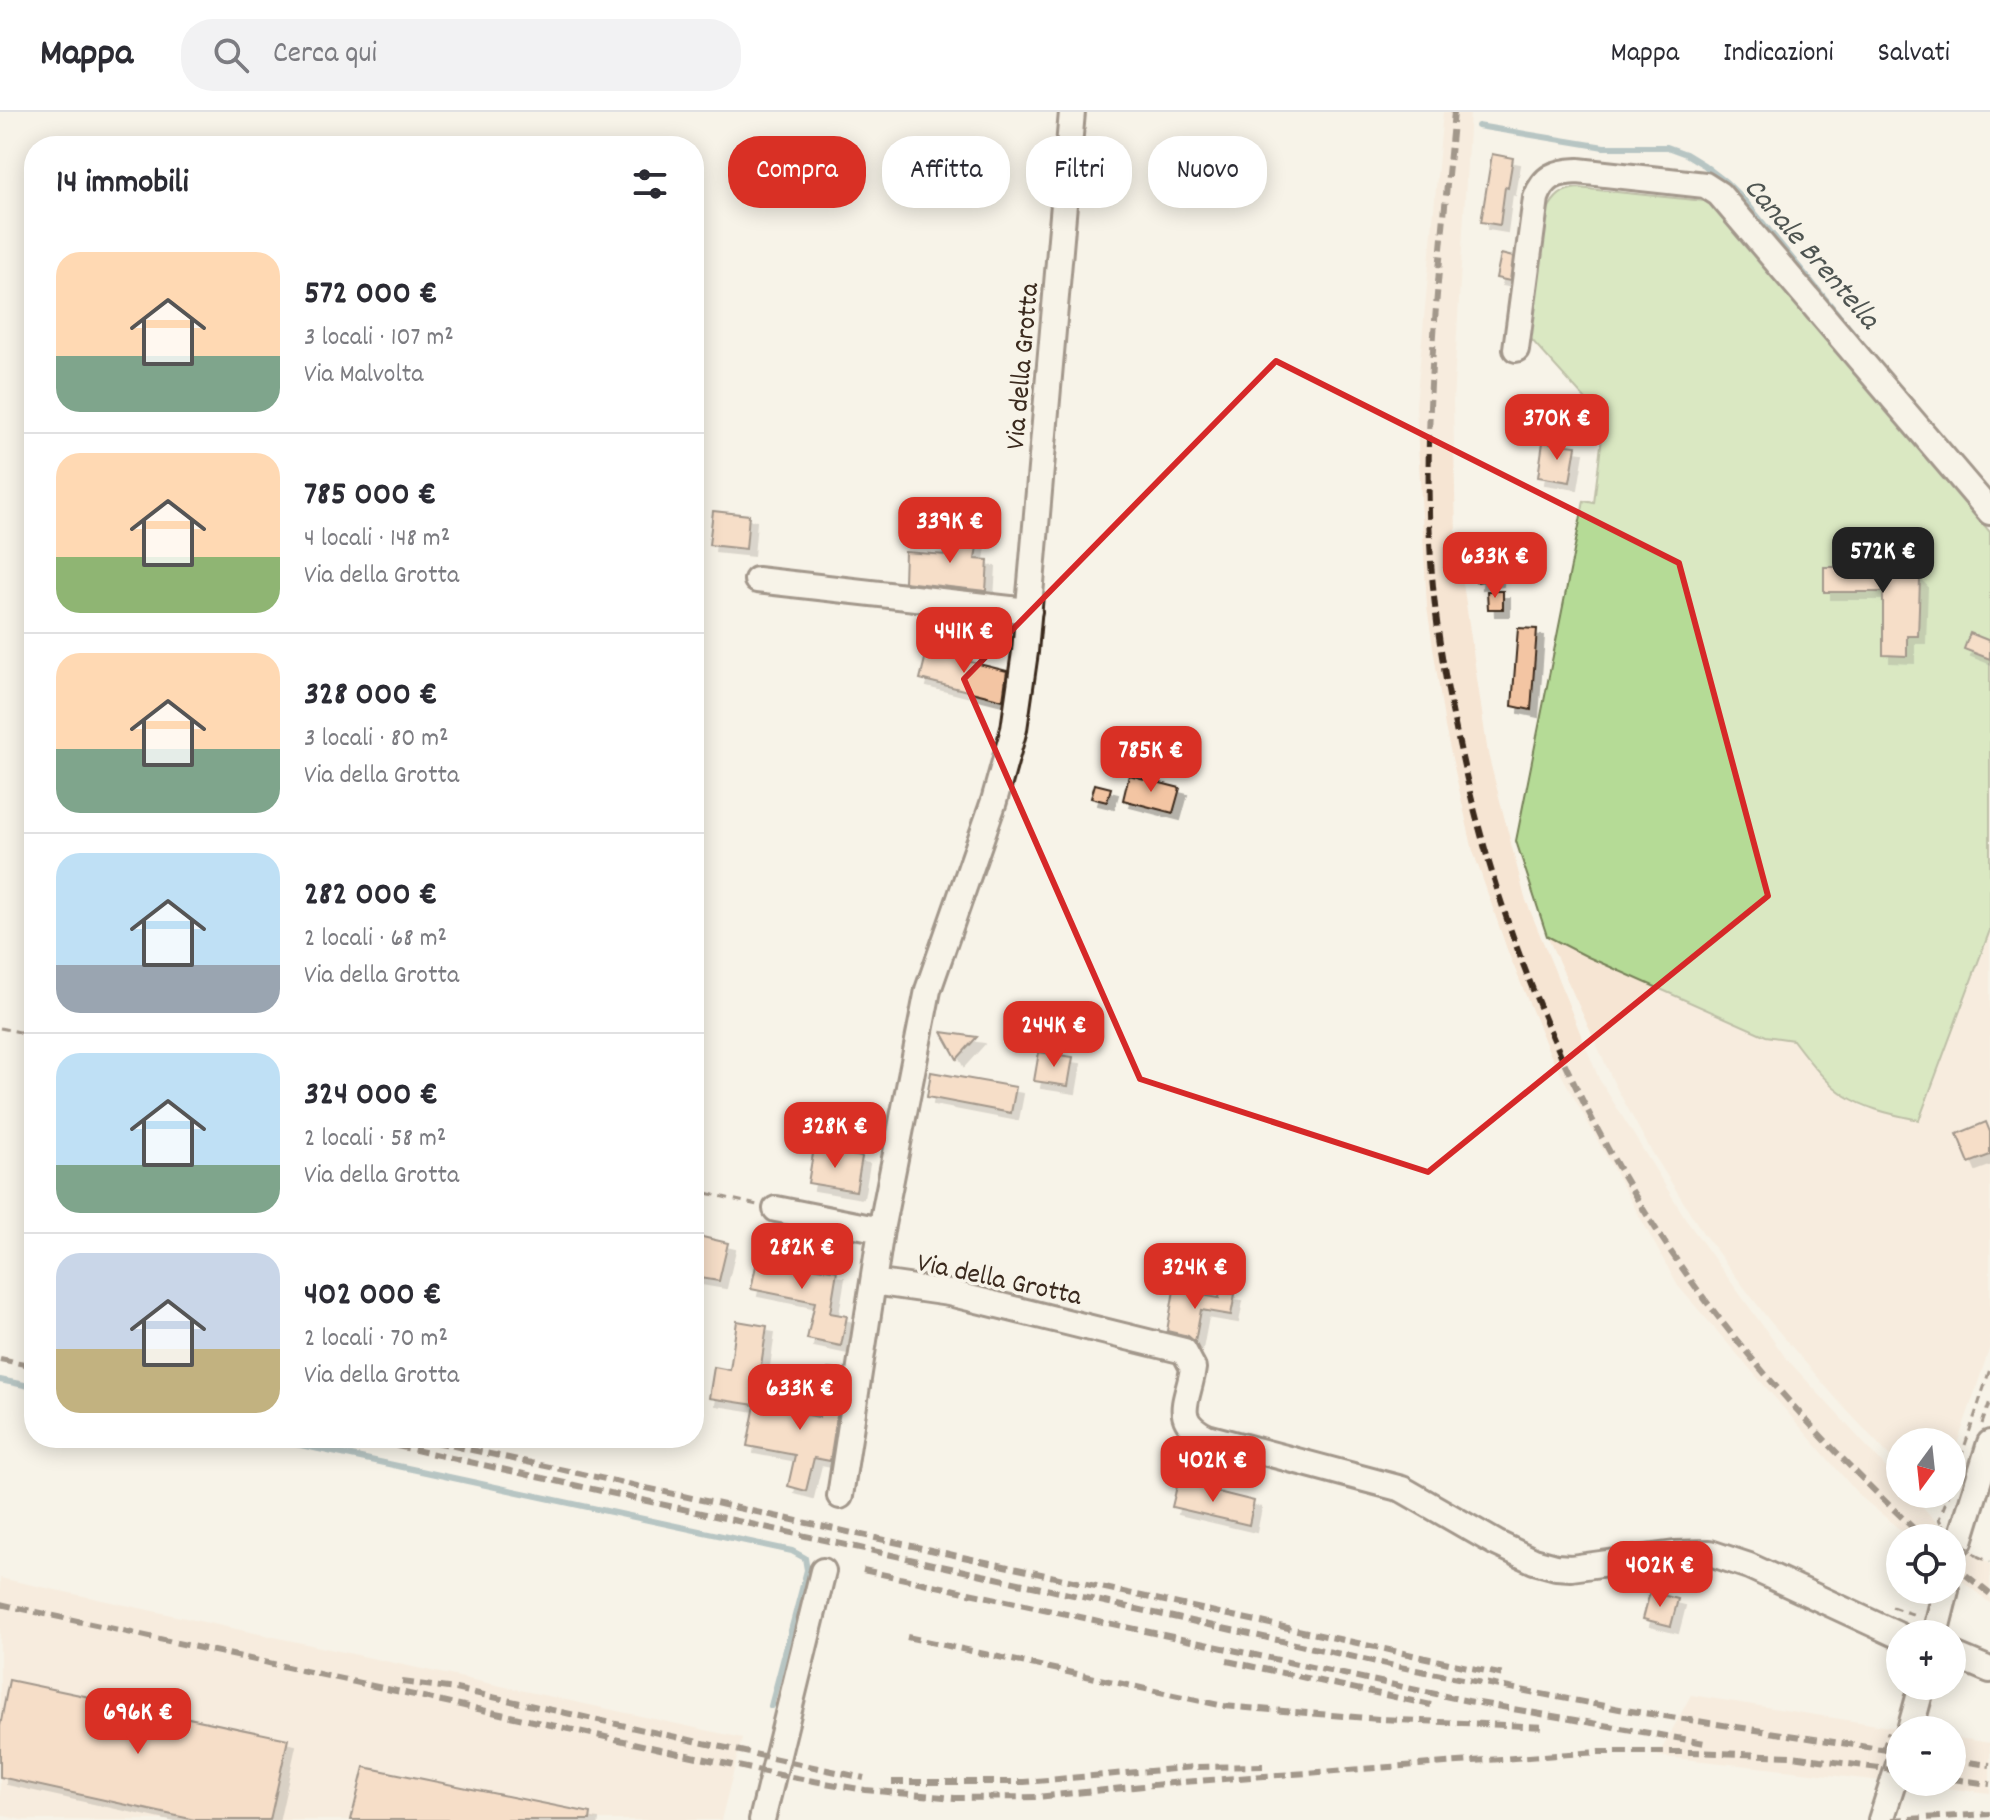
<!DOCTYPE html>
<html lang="it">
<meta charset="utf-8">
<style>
:root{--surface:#fff;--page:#f2f2f3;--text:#2b2b33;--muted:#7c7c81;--line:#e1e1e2;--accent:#d93025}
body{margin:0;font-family:Dekko,sans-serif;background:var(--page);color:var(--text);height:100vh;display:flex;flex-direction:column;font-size:30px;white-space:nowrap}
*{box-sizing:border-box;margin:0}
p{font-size:26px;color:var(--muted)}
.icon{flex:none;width:44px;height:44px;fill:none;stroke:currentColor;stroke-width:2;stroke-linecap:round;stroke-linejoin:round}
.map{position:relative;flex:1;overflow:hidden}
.sheet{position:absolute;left:24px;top:24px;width:680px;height:1312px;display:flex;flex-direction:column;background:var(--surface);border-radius:32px;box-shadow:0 4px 20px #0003}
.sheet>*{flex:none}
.banner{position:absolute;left:728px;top:24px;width:760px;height:72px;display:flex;gap:16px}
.needle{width:52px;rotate:195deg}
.buttons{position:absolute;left:1886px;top:1316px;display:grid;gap:16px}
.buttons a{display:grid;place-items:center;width:80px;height:80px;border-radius:50%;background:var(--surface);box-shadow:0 4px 20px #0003;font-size:40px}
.price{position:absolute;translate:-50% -68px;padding:0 18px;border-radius:16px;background:var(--accent);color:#fff;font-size:26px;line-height:52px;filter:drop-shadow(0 2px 4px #0008)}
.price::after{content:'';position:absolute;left:50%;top:48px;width:24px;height:18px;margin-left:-12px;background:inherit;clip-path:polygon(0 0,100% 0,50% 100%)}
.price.active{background:#222;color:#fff}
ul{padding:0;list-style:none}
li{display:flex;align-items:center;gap:24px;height:200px;padding:0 32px}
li+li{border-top:2px solid var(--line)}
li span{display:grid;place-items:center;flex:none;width:224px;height:160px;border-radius:24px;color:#555}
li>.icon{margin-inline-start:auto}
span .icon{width:96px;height:96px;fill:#fffc;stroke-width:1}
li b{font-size:34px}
h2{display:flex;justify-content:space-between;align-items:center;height:96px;padding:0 32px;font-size:34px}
.pill{padding:0 28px;border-radius:32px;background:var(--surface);box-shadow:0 4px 20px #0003;font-size:28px;line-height:72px}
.pill.active{background:var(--accent);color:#fff}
header{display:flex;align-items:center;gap:48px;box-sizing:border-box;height:112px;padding:0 40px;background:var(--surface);border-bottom:2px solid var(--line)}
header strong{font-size:38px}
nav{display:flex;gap:44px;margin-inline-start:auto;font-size:28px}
.search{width:560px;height:72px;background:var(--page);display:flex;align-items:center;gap:20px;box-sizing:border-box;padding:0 28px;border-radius:32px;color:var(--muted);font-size:30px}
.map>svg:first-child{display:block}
.built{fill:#f6e5d3}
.green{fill:#b5db96;stroke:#78825a;stroke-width:2}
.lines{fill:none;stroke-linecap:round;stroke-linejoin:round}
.stream{stroke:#698f98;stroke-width:6}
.building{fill:#f3c5a3;stroke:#3b2a1e;stroke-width:2;filter:url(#shadow)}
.minor-tunnel{stroke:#d1cbc0;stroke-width:24;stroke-dasharray:24 12;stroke-linecap:butt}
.minor-casing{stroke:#3b2a1e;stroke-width:30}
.path{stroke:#3b2a1e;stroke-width:3;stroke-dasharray:8 6;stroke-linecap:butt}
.minor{stroke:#f7f3e8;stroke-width:24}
.rail{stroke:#3b2a1e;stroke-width:6;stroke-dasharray:12 6;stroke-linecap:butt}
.path-bridge{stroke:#3b2a1e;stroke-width:3;stroke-dasharray:8 6;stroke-linecap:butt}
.marked{fill:none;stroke:#d62828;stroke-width:6;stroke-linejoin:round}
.labels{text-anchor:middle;stroke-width:7;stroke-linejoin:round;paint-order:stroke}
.street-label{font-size:28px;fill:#3b2a1e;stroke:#f7f3e8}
.water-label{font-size:30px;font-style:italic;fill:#4e5451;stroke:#f7f3e8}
</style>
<header>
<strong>Mappa</strong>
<div class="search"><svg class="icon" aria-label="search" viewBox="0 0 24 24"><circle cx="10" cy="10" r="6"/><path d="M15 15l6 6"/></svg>Cerca qui</div>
<nav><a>Mappa</a><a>Indicazioni</a><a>Salvati</a></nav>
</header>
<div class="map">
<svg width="1990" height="1708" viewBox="0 0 1990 1708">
<defs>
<filter id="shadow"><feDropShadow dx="7" dy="7" stdDeviation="0" flood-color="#0004"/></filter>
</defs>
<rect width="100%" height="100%" fill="#f7f3e8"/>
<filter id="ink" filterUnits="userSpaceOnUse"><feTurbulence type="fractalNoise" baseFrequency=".0125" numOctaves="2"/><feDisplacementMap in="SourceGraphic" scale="16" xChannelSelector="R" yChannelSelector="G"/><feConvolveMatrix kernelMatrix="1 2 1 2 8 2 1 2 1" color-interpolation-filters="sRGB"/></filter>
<g filter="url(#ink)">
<path class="built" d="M1443 0H1470L1453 289 1456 423 1488 642 1525 786 1599 967 1689 1112 1786 1246 1900 1371V1382H1911L1939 1413 1990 1452V1491L1952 1461V1426H1910L1860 1384 1678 1174 1550 942 1508 840 1473 739 1445 615 1427 495 1416 294Z
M1990 818V1235L1952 1347V1330H1900V1355L1840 1291 1769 1208 1703 1121 1649 1035 1615 973 1547 824 1588 845 1766 924 1793 928 1863 995 1918 1008Z
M0 1466 742 1626 721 1708H23L0 1703Z
M1691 1583 1908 1618H1900V1670H1952V1625L1990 1631V1681L1658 1644Z"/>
<path class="green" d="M1578 76 1704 89 1714 95 1990 420V818L1919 1008C1850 994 1835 984 1793 928L1766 924 1588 845 1547 824 1516 729 1584 389 1594 391 1604 308 1530 226 1547 99C1554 85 1562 77 1578 76Z"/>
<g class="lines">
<path class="stream" d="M1478 14 1604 35H1667L1686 42 1704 53 1726 70 1744 88 1864 234
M0 1268 34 1275
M268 1326 792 1439 805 1446 807 1458 771 1594"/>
</g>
<path class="building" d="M1492 42 1513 46 1508 76 1505 75 1500 113 1481 110Z
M1501 142 1513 145 1510 169 1496 166Z
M1543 330 1576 334 1570 370 1538 365Z
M713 399 749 403 746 437 709 433Z
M951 416 979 422 975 447 988 448 986 479 904 470 905 440 947 443Z
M1478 434 1498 435 1496 467 1476 470Z
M1844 446 1899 447 1920 468 1918 524H1907V544L1883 543V480H1824V455H1844Z
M1487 479H1503V497H1488Z
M1518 516 1537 517 1531 598 1512 594Z
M1970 521 1990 529V547L1964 537Z
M927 539 1007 559 1003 588 920 567Z
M1129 663 1180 676 1173 701 1123 688Z
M1095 672 1111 676 1107 690 1091 686Z
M942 920 977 925 957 947Z
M1039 940 1073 945 1068 974 1034 969Z
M931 960 1016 975 1011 1001 927 985Z
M1986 1010 1990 1020V1043L1969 1051 1957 1022Z
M814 1036 862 1045 856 1079 808 1071Z
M694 1123 728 1131 719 1169 694 1165Z
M760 1135 798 1142 796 1153 837 1159 830 1201 847 1204 841 1234 807 1227 815 1190 751 1177Z
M1174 1178 1219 1186 1220 1180 1235 1182 1231 1203 1201 1198 1195 1230 1188 1224 1167 1219Z
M737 1209 767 1214 755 1293 709 1286 714 1255 730 1258Z
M828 1257 844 1259 830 1349 814 1346 806 1379 788 1374 795 1343 747 1334 755 1293 819 1305Z
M1178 1370 1254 1389 1249 1413 1172 1395Z
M1650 1480 1678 1487 1671 1514 1643 1507Z
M9 1568 288 1627 270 1708H195L0 1665V1614Z
M364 1655 591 1701 590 1708H351Z"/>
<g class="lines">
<path class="minor-tunnel" d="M1952 1457 1960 1429"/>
<g class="minor-casing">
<path id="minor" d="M1516 237 1536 86C1544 64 1556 60 1578 59L1705 73 1719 82 1990 400
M757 468 1029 499
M776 1097 881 1118
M873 1170 949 1181 1184 1239 1193 1256C1189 1288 1170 1307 1207 1325L1402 1377 1496 1431 1534 1449 1556 1455 1571 1456 1675 1442 1710 1441 1749 1454 1900 1524
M840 1384 881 1118 928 878 994 689 1014 617 1025 540 1072 0
M1960 1429 1990 1331
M1935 1522 1946 1478
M1952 1542 1990 1558
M1910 1618 1922 1574
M762 1708 823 1459
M1881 1708 1900 1649"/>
</g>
<path class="path" d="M0 916 34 923
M694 1078 757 1093
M1982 1312 1990 1289
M1952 1373 1990 1257
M1941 1411 1939 1407 1949 1382
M1977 1444 1990 1450
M1892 1495 1918 1504
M1883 1636 1888 1620"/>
<use href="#minor" class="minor"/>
<path class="rail" d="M1454 0C1440 150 1422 298 1431 449 1435 512 1446 574 1460 636 1505 850 1600 1062 1739 1231 1796 1300 1858 1365 1924 1426
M0 1247 34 1254
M361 1326 1395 1554 1625 1598 1900 1640
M417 1326 1504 1563
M1952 1452 1990 1482
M863 1458 1468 1589 1705 1631
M0 1492 774 1662 865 1678 955 1686 1036 1685 1182 1670 1598 1640H1691L1792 1644 1900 1659
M907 1525 1224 1594 1379 1607 1546 1615
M1227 1549 1431 1593
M402 1570 456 1577 864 1666
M1952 1648 1990 1653
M1952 1667 1990 1672
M892 1670H1024L1195 1655 1263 1654
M1892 1708 1990 1702"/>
<path class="path-bridge" d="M1942 1413 1977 1444"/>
</g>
</g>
<path d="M0 0H1990V1708H0ZM1276 249 1679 451 1768 784 1428 1060 1140 967 964 567Z" fill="#f7f3e8" fill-opacity=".55" fill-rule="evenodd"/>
<path class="marked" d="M1276 249 1679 451 1768 784 1428 1060 1140 967 964 567Z"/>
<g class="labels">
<g class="street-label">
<text transform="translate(1020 254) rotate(-85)" y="10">Via della Grotta</text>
<text transform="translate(1000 1165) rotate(12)" y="10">Via della Grotta</text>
</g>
<g class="water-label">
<text transform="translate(1813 140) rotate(49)" y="10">Canale Brentella</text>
</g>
</g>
</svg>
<div class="buttons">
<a><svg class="needle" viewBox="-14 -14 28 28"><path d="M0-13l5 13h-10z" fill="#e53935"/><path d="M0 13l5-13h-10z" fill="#7c7c81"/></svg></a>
<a><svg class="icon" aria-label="locate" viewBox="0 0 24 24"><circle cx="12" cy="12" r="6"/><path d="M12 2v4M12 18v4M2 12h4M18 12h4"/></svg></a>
<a>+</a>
<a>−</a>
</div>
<b class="price" style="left:1557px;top:350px">370K €</b>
<b class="price" style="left:950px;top:453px">339K €</b>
<b class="price active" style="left:1883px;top:483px">572K €</b>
<b class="price" style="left:1495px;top:488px">633K €</b>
<b class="price" style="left:964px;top:563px">441K €</b>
<b class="price" style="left:1151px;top:682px">785K €</b>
<b class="price" style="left:1054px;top:957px">244K €</b>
<b class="price" style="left:835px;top:1058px">328K €</b>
<b class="price" style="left:802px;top:1179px">282K €</b>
<b class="price" style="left:1195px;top:1199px">324K €</b>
<b class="price" style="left:800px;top:1320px">633K €</b>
<b class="price" style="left:1213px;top:1392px">402K €</b>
<b class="price" style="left:1660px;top:1497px">402K €</b>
<b class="price" style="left:138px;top:1644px">696K €</b>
<div class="banner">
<a class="pill active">Compra</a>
<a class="pill">Affitta</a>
<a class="pill">Filtri</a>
<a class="pill">Nuovo</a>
</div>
<section class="sheet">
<h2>14 immobili<svg class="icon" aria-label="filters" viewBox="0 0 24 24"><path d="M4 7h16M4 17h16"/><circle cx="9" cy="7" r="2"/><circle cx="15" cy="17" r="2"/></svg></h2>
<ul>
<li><span style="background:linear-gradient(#ffd9b3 65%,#7fa58c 0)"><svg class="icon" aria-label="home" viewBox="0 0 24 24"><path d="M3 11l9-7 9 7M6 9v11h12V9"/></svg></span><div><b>572 000 €</b><p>3 locali · 107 m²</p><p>Via Malvolta</p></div></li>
<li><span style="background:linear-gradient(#ffd9b3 65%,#8fb573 0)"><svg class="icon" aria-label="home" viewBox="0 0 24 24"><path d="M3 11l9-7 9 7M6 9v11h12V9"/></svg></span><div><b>785 000 €</b><p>4 locali · 148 m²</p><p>Via della Grotta</p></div></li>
<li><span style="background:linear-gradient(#ffd9b3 60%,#7fa58c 0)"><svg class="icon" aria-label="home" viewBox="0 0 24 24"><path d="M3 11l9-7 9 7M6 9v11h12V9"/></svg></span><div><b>328 000 €</b><p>3 locali · 80 m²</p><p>Via della Grotta</p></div></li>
<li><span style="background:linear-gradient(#bfe0f5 70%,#9aa5b1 0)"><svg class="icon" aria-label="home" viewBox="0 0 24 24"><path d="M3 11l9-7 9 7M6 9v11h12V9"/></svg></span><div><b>282 000 €</b><p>2 locali · 68 m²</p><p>Via della Grotta</p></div></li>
<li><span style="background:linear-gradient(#bfe0f5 70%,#7fa58c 0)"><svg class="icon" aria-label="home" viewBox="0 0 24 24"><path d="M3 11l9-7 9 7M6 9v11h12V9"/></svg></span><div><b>324 000 €</b><p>2 locali · 58 m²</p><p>Via della Grotta</p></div></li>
<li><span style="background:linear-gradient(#c9d6e8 60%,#c2b280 0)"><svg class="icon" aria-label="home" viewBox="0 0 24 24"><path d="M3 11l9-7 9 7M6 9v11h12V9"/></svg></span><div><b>402 000 €</b><p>2 locali · 70 m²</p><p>Via della Grotta</p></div></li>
</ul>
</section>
</div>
